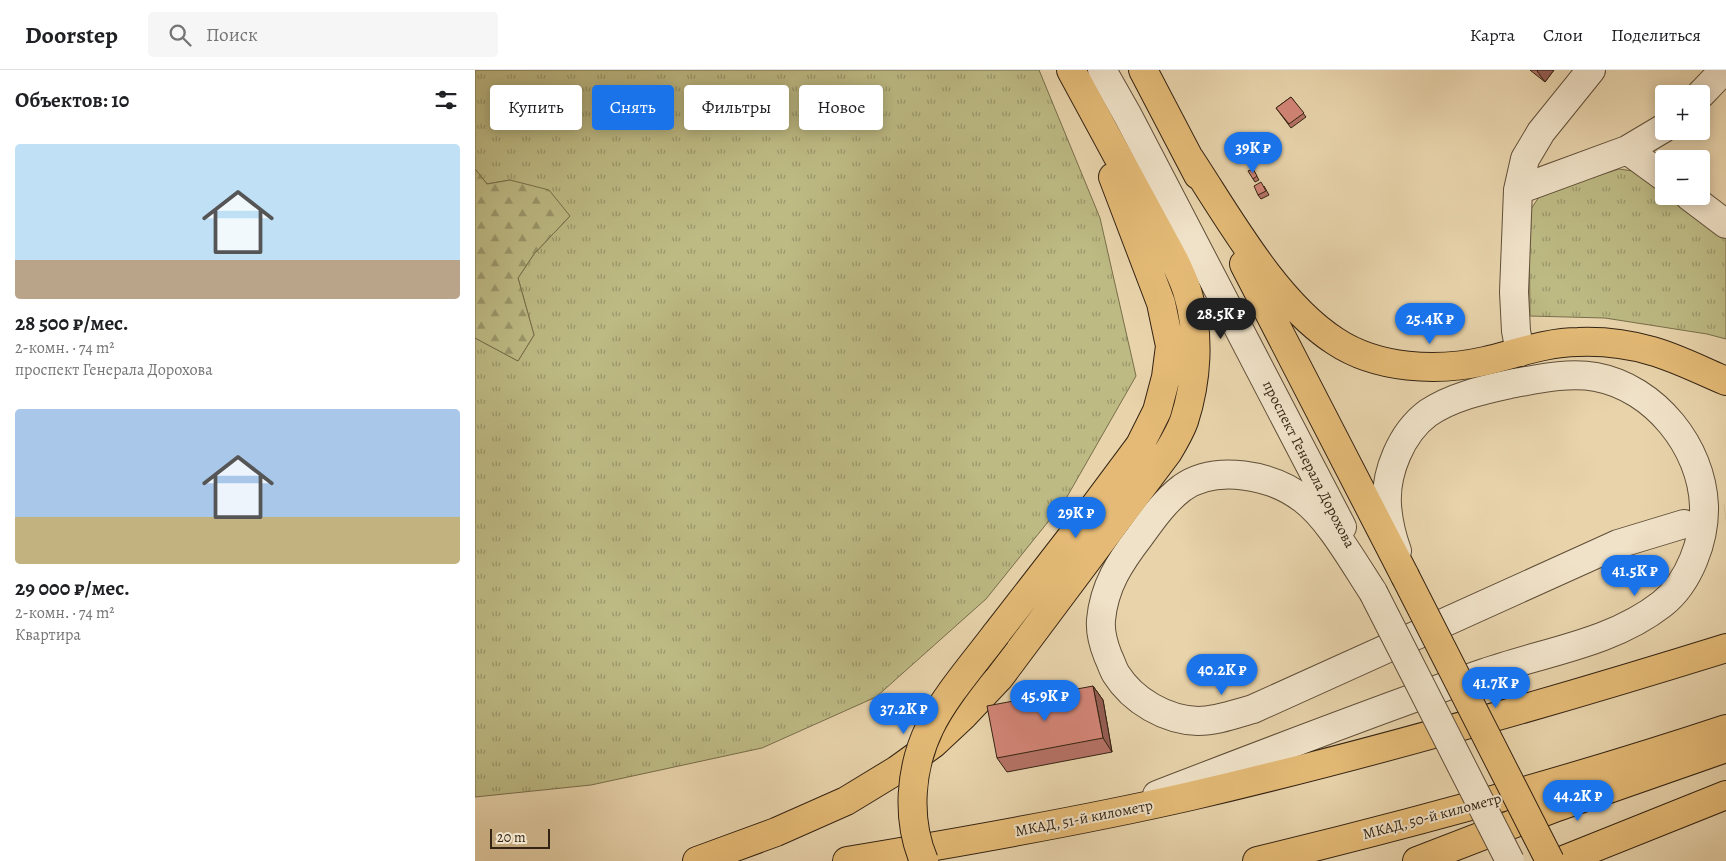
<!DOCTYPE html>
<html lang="ru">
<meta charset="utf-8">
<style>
:root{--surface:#fff;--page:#f6f6f6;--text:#202124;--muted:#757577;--line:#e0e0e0;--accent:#1a73e8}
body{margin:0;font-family:Alegreya,serif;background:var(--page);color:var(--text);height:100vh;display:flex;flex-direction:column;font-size:19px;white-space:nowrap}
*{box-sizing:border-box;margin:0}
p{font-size:16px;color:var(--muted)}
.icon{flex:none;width:28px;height:28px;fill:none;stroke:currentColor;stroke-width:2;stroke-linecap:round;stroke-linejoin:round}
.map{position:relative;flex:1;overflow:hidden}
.sheet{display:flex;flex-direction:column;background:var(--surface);width:475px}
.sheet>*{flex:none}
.top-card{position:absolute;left:15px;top:15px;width:475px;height:45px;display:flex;gap:10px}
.controls{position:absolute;left:1180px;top:15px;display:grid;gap:10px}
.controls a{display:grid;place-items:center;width:55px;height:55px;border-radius:5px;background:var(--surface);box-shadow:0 2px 12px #0003;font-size:25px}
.scale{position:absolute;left:15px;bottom:12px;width:60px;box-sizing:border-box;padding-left:5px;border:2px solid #332312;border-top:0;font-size:14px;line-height:18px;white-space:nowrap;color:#332312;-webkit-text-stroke:4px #f0e2c8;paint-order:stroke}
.price{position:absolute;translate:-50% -42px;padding:0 11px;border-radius:18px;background:var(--accent);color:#fff;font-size:16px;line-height:32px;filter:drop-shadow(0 1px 2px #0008)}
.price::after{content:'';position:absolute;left:50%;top:30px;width:15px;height:11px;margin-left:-8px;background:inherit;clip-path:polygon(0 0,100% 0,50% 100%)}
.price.selected{background:#222;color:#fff}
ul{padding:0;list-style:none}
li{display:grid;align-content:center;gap:10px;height:265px;padding:0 15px}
li span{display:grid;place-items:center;height:155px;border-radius:5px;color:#555}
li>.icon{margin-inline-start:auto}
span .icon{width:90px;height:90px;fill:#fffc;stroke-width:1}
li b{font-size:21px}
h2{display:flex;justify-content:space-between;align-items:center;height:60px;padding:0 15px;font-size:21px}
.chip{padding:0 18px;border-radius:5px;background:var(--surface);box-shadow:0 2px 12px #0003;font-size:18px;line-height:45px}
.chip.selected{background:var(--accent);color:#fff}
header{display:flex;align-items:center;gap:30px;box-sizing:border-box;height:70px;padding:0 25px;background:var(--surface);border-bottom:1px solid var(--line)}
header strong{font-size:24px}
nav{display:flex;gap:28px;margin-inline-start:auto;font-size:18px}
.search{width:350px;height:45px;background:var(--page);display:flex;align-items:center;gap:12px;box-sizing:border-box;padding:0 18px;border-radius:5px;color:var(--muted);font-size:19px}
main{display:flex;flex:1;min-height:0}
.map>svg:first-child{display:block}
.grass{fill:url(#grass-tufts);stroke:#786e4b}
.forest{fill:url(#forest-firs);stroke:#786e4b}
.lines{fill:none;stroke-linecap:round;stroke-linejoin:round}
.minor-tunnel{stroke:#c4b08c;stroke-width:28;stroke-dasharray:28 14;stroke-linecap:butt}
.minor-casing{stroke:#604f38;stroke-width:30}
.major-casing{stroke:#332312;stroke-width:30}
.highway-casing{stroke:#332312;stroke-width:30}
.minor{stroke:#f0e2c8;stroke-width:28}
.major{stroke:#e4ba76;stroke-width:28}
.highway{stroke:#e4ba76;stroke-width:28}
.minor-bridge-casing{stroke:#604f38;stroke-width:30;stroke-linecap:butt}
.major-bridge-casing{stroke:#332312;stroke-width:30;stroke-linecap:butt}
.minor-bridge{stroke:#f0e2c8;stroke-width:28}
.major-bridge{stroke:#e4ba76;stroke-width:28}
.wall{fill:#b57266;stroke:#332312}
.shaded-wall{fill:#945d53;stroke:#332312}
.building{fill:#d38577;stroke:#332312}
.labels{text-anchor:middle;stroke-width:4;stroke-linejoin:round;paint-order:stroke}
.street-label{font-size:15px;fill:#332312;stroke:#f0e2c8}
</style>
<header>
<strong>Doorstep</strong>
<div class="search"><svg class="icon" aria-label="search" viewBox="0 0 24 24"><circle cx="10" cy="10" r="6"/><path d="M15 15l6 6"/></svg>Поиск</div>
<nav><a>Карта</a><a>Слои</a><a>Поделиться</a></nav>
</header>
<main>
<section class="sheet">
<h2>Объектов: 10<svg class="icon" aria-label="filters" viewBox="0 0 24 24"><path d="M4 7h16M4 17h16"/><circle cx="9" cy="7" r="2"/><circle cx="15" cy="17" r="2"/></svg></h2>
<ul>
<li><span style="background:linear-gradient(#bfe0f5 75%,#b9a48a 0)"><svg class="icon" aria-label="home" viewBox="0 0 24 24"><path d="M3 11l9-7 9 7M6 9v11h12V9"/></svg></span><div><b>28 500 ₽/мес.</b><p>2-комн. · 74 m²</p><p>проспект Генерала Дорохова</p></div></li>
<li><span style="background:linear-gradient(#a9c7e8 70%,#c2b280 0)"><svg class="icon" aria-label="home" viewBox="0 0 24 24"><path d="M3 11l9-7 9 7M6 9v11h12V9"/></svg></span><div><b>29 000 ₽/мес.</b><p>2-комн. · 74 m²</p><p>Квартира</p></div></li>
</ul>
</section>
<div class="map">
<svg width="1251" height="791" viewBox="0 0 1251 791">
<defs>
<pattern id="grass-tufts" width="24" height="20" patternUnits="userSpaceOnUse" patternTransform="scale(1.25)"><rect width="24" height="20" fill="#bdba84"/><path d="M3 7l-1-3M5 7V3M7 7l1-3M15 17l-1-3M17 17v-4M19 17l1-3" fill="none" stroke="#9a976b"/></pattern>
<pattern id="forest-firs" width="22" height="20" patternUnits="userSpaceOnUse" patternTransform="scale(1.25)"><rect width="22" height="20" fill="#bdba84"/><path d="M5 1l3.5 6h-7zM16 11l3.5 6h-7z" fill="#9a976b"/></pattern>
</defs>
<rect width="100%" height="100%" fill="#e8d3ab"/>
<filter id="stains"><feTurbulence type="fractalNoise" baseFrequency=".004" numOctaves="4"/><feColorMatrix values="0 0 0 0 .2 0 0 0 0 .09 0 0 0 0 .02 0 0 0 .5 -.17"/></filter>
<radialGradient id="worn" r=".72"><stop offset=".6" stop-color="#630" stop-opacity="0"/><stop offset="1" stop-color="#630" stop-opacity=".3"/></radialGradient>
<path class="grass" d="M0 0H564L625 148 661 306 589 432 511 529 401 627 287 678 116 715 0 727V268L43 291 59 265 43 208 59 184 95 146 35 110 12 114 0 99Z
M1144 99 1165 102 1189 118V126H1202L1251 164V269L1232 264 1130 248 1055 246 1054 142 1066 124Z"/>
<path class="forest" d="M0 99 12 114 35 110 74 120 95 146 59 184 43 208 59 265 43 291 0 268Z"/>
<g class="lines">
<path class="minor-tunnel" d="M1209 454 1251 448"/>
<g class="minor-casing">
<path id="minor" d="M627 0 653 46 867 457
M1226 24 1249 0
M1152 80 1189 107
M1043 120 1152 80 1189 58
M1214 126 1251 154
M1045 282 1041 261 1039 222 1043 120 1050 89 1066 62 1116 0
M898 522C880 495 854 448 828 429 797 405 741 394 707 418 690 431 678 448 665 466 645 492 629 516 626 550 625 562 629 576 633 586 636 592 638 599 641 604 658 631 691 650 723 651 742 651 760 644 778 639L1143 474 1209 454
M682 725C791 683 899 641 1009 603 1068 582 1136 574 1187 534 1214 513 1230 470 1229 436 1227 377 1180 318 1121 307 1093 302 1063 309 1035 314 1007 320 977 327 953 343 926 363 910 403 912 435 913 450 917 467 922 481"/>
</g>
<g class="major-casing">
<path id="major" d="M668 0 723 105
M715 89C754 148 800 232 860 271 902 299 962 302 1010 291 1040 284 1072 272 1103 272 1128 271 1153 274 1177 281 1202 288 1227 301 1251 311
M769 194 930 506
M521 564 604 457 665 375 682 341 691 307 695 276 686 233 638 107
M222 791 301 762 371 731 422 700 458 674 489 645 524 608 693 382C699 372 705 362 709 351 722 311 725 265 713 224 710 213 705 203 700 192L596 0
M942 791 1082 737 1251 678
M1086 791 1251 725"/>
</g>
<g class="highway-casing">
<path id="highway" d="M372 791C487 772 602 752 716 726 896 684 1074 633 1251 578
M782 791C940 753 1097 710 1251 659"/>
</g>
<use href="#minor" class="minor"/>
<use href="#major" class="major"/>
<use href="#highway" class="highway"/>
<g class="minor-bridge-casing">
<path id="minor-bridge" d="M898 522 1035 791"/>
</g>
<g class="major-bridge-casing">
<path id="major-bridge" d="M930 506 1075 791
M449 791C431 749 435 698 455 657 470 626 500 592 521 564"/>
</g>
<use href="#minor-bridge" class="minor-bridge"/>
<use href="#major-bridge" class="major-bridge"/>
</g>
<path class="wall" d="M1055 0H1079L1070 12Z
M816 27 831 47 816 58 801 38Z
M778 99 784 110 780 112 778 109Z
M789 116 794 125 786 129 783 125Z
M618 616 628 630 637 682 532 702 522 688Z"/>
<path class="shaded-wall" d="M1063 0H1079L1070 12 1062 1Z
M618 616 628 630 637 682 628 668Z"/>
<path class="building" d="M816 27 829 43 814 54 801 38Z
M778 99 782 106 778 109 773 101Z
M786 112 791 121 783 125 779 116Z
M618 616 628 668 522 688 512 636Z"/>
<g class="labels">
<g class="street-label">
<text transform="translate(834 394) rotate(63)" y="5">проспект Генерала Дорохова</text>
<text transform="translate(957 746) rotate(-15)" y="5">МКАД, 50-й километр</text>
<text transform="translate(609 748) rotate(-11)" y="5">МКАД, 51-й километр</text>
</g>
</g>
<rect width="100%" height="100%" filter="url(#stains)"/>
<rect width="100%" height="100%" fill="url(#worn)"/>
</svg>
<div class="controls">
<a>+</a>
<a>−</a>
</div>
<div class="scale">20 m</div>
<b class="price" style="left:778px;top:104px">39K ₽</b>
<b class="price selected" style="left:746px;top:270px">28.5K ₽</b>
<b class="price" style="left:955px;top:275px">25.4K ₽</b>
<b class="price" style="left:601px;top:469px">29K ₽</b>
<b class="price" style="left:1160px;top:527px">41.5K ₽</b>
<b class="price" style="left:747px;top:626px">40.2K ₽</b>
<b class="price" style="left:1021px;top:639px">41.7K ₽</b>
<b class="price" style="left:570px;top:652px">45.9K ₽</b>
<b class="price" style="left:429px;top:665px">37.2K ₽</b>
<b class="price" style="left:1103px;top:752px">44.2K ₽</b>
<div class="top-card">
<a class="chip">Купить</a>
<a class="chip selected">Снять</a>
<a class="chip">Фильтры</a>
<a class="chip">Новое</a>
</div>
</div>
</main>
